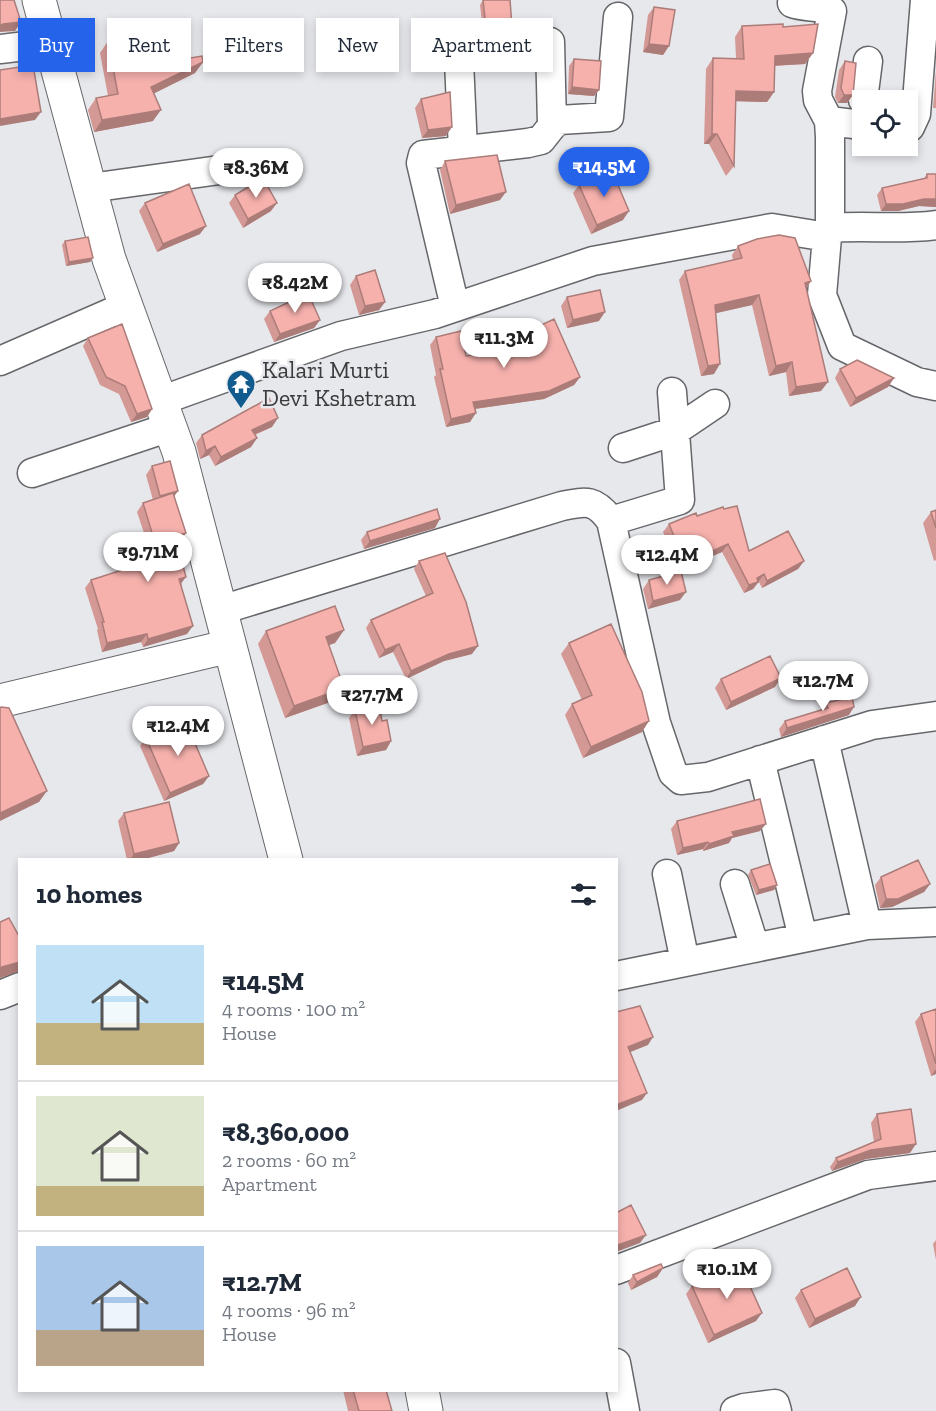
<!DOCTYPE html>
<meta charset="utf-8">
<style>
:root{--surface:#fff;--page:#f6f6f7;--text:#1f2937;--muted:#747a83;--line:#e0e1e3;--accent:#2563eb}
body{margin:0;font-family:"Zilla Slab",serif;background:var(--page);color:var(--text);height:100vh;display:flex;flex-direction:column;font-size:22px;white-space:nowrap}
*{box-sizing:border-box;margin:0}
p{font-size:20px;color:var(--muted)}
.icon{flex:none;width:33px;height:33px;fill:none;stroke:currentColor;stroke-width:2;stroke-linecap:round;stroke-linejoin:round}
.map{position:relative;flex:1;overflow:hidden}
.sheet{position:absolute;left:18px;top:858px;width:600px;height:534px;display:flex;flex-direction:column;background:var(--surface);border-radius:0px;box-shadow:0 3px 9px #0003}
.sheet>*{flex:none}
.guide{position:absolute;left:18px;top:18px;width:600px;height:54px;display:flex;gap:12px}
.buttons{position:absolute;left:852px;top:90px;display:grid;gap:12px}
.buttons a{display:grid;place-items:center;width:66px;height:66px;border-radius:0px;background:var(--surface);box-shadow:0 3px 9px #0003;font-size:30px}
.price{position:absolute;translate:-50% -51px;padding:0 14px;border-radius:21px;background:#fff;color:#222;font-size:20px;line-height:39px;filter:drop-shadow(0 2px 3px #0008)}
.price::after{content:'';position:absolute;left:50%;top:36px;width:18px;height:14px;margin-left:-9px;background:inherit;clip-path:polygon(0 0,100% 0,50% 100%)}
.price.current{background:var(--accent);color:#fff}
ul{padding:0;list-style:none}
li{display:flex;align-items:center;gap:18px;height:150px;padding:0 18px}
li+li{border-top:2px solid var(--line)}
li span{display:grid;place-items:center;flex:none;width:168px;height:120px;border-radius:0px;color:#555}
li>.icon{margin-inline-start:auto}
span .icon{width:72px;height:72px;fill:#fffc;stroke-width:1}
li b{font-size:26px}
h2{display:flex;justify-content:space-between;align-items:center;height:72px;padding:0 18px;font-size:26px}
.chip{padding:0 21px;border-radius:0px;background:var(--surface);box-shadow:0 3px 9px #0003;font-size:21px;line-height:54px}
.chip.current{background:var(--accent);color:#fff}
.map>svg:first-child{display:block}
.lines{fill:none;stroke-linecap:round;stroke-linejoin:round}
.street-casing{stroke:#66676a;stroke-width:31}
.secondary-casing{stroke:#66676a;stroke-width:35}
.street{stroke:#fff;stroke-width:28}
.secondary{stroke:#fff;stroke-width:33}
.wall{fill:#d49895}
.shaded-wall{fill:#ac7c79}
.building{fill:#f6b1ad;stroke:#ac7c79;stroke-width:1.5}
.labels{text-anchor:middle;stroke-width:5;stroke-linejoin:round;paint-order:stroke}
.poi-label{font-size:24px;fill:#3b3b3c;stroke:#e7e8ec;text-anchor:start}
</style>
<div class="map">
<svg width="936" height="1411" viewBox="0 0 936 1411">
<rect width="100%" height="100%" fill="#e7e8ec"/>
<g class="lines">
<g class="street-casing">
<path id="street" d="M793 0 792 3C805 8 819 5 832 11L817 91 818 100 829 121 830 137V228
M550 42 552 126
M0 49 50 43
M459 61 463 150
M863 100 868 61
M829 121 862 125
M908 127H910L916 114 925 0
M90 188 255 165
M827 237 822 295 842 346 917 382 936 386
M455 307 421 163 423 155 528 143 541 140 552 126 559 120 609 117 618 17
M0 361 126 306
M160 401 341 336 435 314 593 261 772 228 827 237 830 228C865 225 901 230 936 225
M623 448 675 431 715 404
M32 473 170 427
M611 521 680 500 672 392
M221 610 562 506C587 501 595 499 611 521L656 723 673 773 681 780 708 777 872 725 936 716
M824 740 867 925
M760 760 803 938
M667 874 685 962
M735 884 755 948
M616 976 867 925 936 922
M0 995 20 987
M616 1270 868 1175 936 1166
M616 1363 625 1411
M735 1411 744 1408 775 1404 777 1411"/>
</g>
<g class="secondary-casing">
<path id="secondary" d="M39 0 109 259 179 452 286 860
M0 701 230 646
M422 1390 426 1411"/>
</g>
<use href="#street" class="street"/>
<use href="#secondary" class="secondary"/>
</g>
<path class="wall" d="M483 0 509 30 483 32 480 5Z
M654 7 669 46 663 55 643 52 648 15Z
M742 26 783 27 813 53 805 64 774 66V92L767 102 735 101 734 166 726 176 709 144H704L706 69 713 58H736L735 37Z
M108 41 154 64 203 62 195 73 154 93 153 121 94 132 88 110 96 98 108 96 100 53Z
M574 59 599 90 594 96 568 94 569 66Z
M845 61 853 95 847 103H838L835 97 839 70Z
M936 70V108H933Z
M421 99 446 136 422 138 415 108Z
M445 161 500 200 450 214 440 170Z
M927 174H936V207L919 206 898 211H881L877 195 882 188 924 178Z
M579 185 623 220 591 234 573 193Z
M235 195 271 211 243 228 229 203Z
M145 203 200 234 157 252 139 211Z
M65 241 93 258 90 262 66 266 62 245Z
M738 246 811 281 806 289 821 391 789 396 786 372 769 376 752 305 716 313 714 374 701 376 679 280 685 271 733 260 732 255Z
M356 276 385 302 379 310 359 315 350 285Z
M567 297 599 321 567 328 561 306Z
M270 311 320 320 314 328 274 342 264 319Z
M436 337 466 356 510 349 508 346 514 338 580 377 574 385 544 399 475 409 470 422 446 427 434 377 436 375 430 345Z
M88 338 152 409 147 417 131 422 119 394 100 385 83 346Z
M840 369 894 378 888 387 850 407 835 378Z
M272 427 255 435 257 438 251 447 215 466 209 455 200 459 196 443 202 435Z
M152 466 178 491 174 496 186 533 180 541 177 542 187 634 143 647 141 642 102 652 97 630 98 629 85 588 91 580 137 565 135 558 141 550 149 548 137 512 143 503 153 500 146 475Z
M936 510V560L934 561 923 523 931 512Z
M697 516 749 551 804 561 798 569 762 588 759 582 753 589 744 593 722 552 680 570 663 532 669 524Z
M435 528 364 549 361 540 367 532Z
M419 561 472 654 444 661 406 679 393 652 379 658 366 628 371 620 426 596 414 569Z
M649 580 680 600 648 609 643 589Z
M344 630 335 643 329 645 336 700 285 718 258 644 266 631Z
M569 643 642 732 583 758 565 715 572 704 582 700 561 654Z
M721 679 775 687 726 710 715 688Z
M826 703 849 715 781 737 779 729 785 721 822 709Z
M355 710 382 721 391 741 386 750 357 756 349 718Z
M146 738 209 776 203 784 164 801 140 746Z
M124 813 179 843 174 851 141 860H127L118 821Z
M677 821 760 831 732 838 729 843 703 851V849L677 855 671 829Z
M751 870 777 885 774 890 756 895 748 875Z
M881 877 930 884 924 892 892 907 880 908 875 885Z
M936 1009V1074L931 1076 915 1022 921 1014Z
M877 1114 910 1153 866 1159 832 1171 830 1167 836 1158 874 1142 871 1123Z
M936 1240V1260L933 1244Z
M663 1268 657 1277 631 1290 628 1283 633 1275Z
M692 1286 756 1321 708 1343 686 1294Z
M801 1290 855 1306 809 1328 795 1298Z
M343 1390H386L392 1411H348Z"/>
<path class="shaded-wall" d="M21 22 15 31 0 32V26L3 24Z
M512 26 509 30 483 32 486 28Z
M649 44 669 46 663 55 643 52Z
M813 53 805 64 767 66 775 56Z
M203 62 195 73 143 99 151 87Z
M572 87 599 90 594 96 568 94Z
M736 91 774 92 767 102 728 101Z
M844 95H853L847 103H838Z
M161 110 153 121 94 132 102 120Z
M41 112 35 120 0 126V119Z
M452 127 446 136 422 138 428 130Z
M712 134H717L709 144H704Z
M506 192 500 200 450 214 456 205Z
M924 199H936V207L919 206 898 211H881L886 204Z
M277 203 271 211 243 228 248 219Z
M629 211 623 220 591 234 597 225Z
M206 226 200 234 157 252 163 244Z
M93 258 90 262 66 266 69 262Z
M811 281 804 291 805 283Z
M759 295 752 305 708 315 715 305Z
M385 302 379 310 359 315 365 306Z
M605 312 599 321 567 328 573 320Z
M320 320 314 328 274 342 280 334Z
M792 362 786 372 769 376 776 366Z
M720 364 714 374 701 376 708 366Z
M580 377 574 385 544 399 467 410 473 402Z
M894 378 888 387 850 407 856 398Z
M828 382 821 391 789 396 796 387Z
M152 409 147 417 131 422 137 414Z
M476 413 470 422 446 427 451 419Z
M278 418 272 427 246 438 252 430Z
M257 438 251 447 215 466 221 457Z
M215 446 209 455 200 459 206 451Z
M178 491 172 499 154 505 160 496Z
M440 519 435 528 364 549 370 541Z
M186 533 180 541 169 545 175 536Z
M728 544 722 552 680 570 685 563Z
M804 561 798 569 762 588 767 581Z
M764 574 753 589 744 593 749 585 757 578Z
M186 577 180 585 179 579Z
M686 592 680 600 648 609 653 601Z
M193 626 187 634 143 647 148 639Z
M344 630 335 643 317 649 326 637Z
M147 634 141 642 102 652 107 643Z
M399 644 393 652 379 658 385 650Z
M478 646 472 654 444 661 406 679 411 671 449 654Z
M781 678 775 687 726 710 731 702Z
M344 688 336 700 285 718 294 706Z
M854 707 849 715 781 737 787 728Z
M649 721 642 732 583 758 591 747Z
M391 741 386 750 357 756 363 747Z
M209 776 203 784 164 801 170 793Z
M47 791 39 802 0 821V813Z
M766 824 760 831 732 838 729 843 703 851 709 844 732 832Z
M708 842 703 849 677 855 683 848Z
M179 843 174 851 141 860H130L134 854Z
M930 884 924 892 892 907 880 908 886 899Z
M777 885 774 890 756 895 759 890Z
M20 962V971L0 978V969L2 967Z
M653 1037 648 1045 623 1055 628 1047Z
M936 1069V1074L931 1076Z
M647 1093 642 1100 616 1111V1105Z
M916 1144 910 1153 866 1159 832 1171 838 1162 871 1150Z
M646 1235 640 1243 616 1252V1248L618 1245Z
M663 1268 657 1277 631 1290 637 1282Z
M861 1297 855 1306 809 1328 815 1319Z
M762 1313 756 1321 708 1343 714 1335Z"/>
<path class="building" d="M0 0H14L21 22 3 24 0 26Z
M483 0H510L512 26 486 28Z
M654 7 675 10 669 46 649 44Z
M783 24V27L818 24 813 53 775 56 774 92 736 91 734 166 717 134H712L713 58 744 59 742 26Z
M149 34 154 64 202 56 203 62 151 87 161 110 102 120 96 98 118 94 108 41Z
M574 59 601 61 599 90 572 87Z
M845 61 856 63 853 95H844L841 88Z
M33 65 41 112 0 119V70Z
M450 92 452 127 428 130 421 99Z
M497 155 506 192 456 205 445 161Z
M612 171 629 211 597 225 579 185Z
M927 174H936V199H924L903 204H886L882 188 927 178Z
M263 178 277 203 248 219 235 195Z
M189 184 206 226 163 244 145 203Z
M779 235 795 238 811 281 805 283 828 382 796 387 792 362 776 366 759 295 715 305 720 364 708 366 685 271 742 258 738 246 757 239Z
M88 237 93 258 69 262 65 241Z
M375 270 385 302 365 306 356 276Z
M600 290 605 312 573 320 567 297Z
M308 293 320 320 280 334 270 311Z
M554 319 580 377 549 391 473 402 476 413 451 419 440 369H443L436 337 461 331 466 356 519 348 514 338Z
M122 324 152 409 137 414 125 386 106 377 88 338Z
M857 360 894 378 856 398 840 369Z
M269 398 278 418 252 430 257 438 221 457 215 446 206 451 202 435Z
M170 461 178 491 160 496 152 466Z
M173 493 186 533 175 536 186 577 179 579 193 626 148 639 147 634 107 643 102 622H104L91 580 144 563 141 550 156 546 143 503Z
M737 506 749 551 788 531 804 561 767 581 764 574 757 578 758 582 749 585 728 544 685 563 669 524 696 513 697 516 723 507 724 509Z
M437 509 440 519 370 541 367 532Z
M936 510V528L931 512Z
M445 553 466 602 478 646 449 654 411 671 399 644 385 650 371 620 433 593 419 561Z
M681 571 686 592 653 601 649 580Z
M335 606 344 630 326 637 344 688 294 706 266 631Z
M611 624 642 692 649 721 591 747 572 704 592 695 569 643Z
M770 656 781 678 731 702 721 679Z
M852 697 854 707 787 728 785 721 828 708 826 703Z
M379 705 382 721 387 720 391 741 363 747 355 710Z
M1 707 9 708 47 791 0 813V708Z
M185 720 209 776 170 793 146 738Z
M760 799 766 824 732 832 734 836 709 844 708 842 683 848 677 821Z
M169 802 179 843 134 854 124 813Z
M918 860 930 884 898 899H886L881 877Z
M770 864 777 885 759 890 751 870Z
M9 918 20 938V962L2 967 0 969V922Z
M640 1006 653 1037 628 1047 647 1093 616 1105V1012Z
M936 1009V1064L921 1014Z
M911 1109 916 1144 871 1150 838 1162 836 1158 881 1139 877 1114Z
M631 1205 646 1235 618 1245 616 1242V1213Z
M661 1264 663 1268 637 1282 633 1275Z
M740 1264 762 1313 714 1335 692 1286Z
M847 1268 861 1297 815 1319 801 1290Z
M353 1390H386L392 1411H359Z"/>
<defs>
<g id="temple-pin" transform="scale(1.5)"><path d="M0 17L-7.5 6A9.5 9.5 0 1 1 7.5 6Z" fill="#125b8f" stroke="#e7e8ec"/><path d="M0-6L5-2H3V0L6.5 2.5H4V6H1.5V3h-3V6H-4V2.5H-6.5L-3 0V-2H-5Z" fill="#fff"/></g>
</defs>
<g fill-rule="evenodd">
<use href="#temple-pin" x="241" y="384"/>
</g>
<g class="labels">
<g class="poi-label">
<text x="262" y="378">Kalari Murti<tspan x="262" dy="28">Devi Kshetram</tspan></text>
</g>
</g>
</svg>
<div class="buttons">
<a><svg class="icon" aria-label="locate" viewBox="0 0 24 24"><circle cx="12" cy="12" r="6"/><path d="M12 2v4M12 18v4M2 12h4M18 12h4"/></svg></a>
</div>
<b class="price current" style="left:604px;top:198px">₹14.5M</b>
<b class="price" style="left:256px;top:199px">₹8.36M</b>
<b class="price" style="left:295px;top:314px">₹8.42M</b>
<b class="price" style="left:504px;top:369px">₹11.3M</b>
<b class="price" style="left:148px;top:583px">₹9.71M</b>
<b class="price" style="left:667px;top:586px">₹12.4M</b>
<b class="price" style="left:823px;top:712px">₹12.7M</b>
<b class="price" style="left:372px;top:726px">₹27.7M</b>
<b class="price" style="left:178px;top:757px">₹12.4M</b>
<b class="price" style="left:727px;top:1300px">₹10.1M</b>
<div class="guide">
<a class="chip current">Buy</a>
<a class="chip">Rent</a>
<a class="chip">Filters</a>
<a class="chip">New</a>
<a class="chip">Apartment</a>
</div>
<section class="sheet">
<h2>10 homes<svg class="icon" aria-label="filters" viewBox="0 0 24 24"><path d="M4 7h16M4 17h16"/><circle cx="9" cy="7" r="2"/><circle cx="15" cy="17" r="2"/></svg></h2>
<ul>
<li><span style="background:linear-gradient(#bfe0f5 65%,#c2b280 0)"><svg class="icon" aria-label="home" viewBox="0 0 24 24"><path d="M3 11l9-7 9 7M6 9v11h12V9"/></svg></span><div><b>₹14.5M</b><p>4 rooms · 100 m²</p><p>House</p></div></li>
<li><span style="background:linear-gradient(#dfe7d0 75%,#c2b280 0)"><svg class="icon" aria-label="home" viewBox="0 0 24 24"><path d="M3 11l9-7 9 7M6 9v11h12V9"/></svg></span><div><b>₹8,360,000</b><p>2 rooms · 60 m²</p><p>Apartment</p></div></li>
<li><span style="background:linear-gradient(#a9c7e8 70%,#b9a48a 0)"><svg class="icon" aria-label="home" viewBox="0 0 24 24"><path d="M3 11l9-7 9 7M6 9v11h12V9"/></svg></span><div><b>₹12.7M</b><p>4 rooms · 96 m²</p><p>House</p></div></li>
</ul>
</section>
</div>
